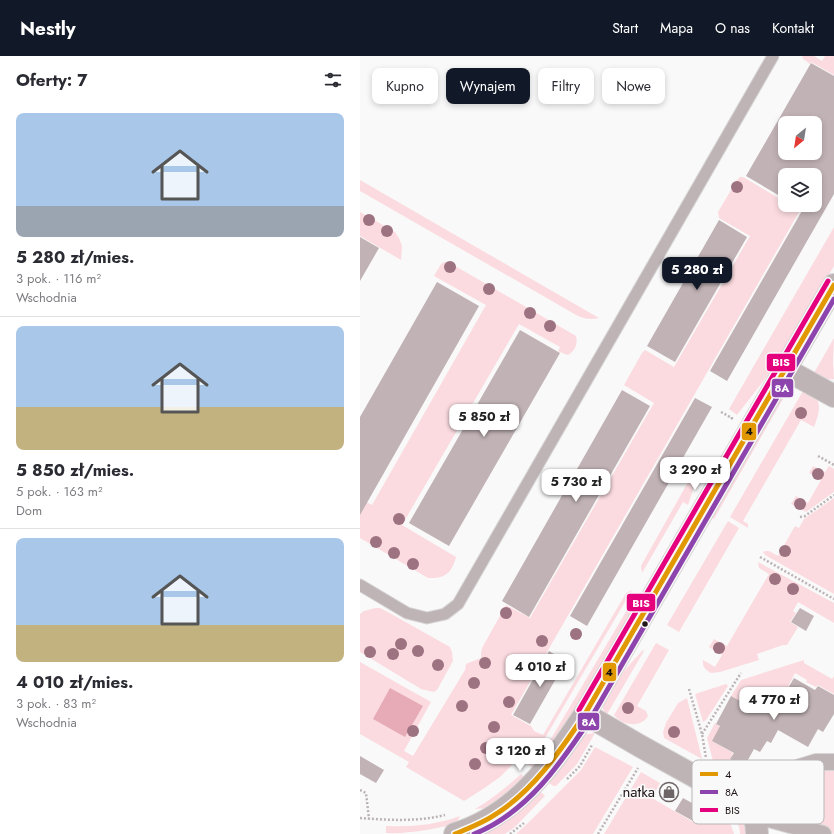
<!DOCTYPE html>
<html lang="pl">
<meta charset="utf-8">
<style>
:root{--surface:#fff;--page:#f2f2f3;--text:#2b2b33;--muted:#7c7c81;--line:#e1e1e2;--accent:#111827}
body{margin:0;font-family:Jost,sans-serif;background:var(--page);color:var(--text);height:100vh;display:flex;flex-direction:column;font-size:15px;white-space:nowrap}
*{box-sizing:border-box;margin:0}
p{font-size:13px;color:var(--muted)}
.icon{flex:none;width:22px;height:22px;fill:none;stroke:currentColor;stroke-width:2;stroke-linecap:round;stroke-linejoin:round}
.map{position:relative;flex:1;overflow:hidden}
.sheet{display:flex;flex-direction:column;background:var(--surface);width:360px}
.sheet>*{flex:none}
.hud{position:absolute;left:12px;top:12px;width:380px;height:36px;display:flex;gap:8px}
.needle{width:26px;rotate:210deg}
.tools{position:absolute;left:418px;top:60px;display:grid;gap:8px}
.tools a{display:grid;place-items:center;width:44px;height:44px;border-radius:8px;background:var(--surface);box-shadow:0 2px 6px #0003;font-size:20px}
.price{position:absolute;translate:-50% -34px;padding:0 9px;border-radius:8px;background:#fff;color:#222;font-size:13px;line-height:26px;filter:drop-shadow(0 1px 2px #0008)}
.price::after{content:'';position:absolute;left:50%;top:24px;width:12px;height:9px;margin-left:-6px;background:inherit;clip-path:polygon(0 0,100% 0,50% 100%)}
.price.current{background:var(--accent);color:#fff}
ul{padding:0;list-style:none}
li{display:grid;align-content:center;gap:8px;height:212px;padding:0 16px}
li+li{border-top:1px solid var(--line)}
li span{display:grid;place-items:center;height:124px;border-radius:8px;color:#555}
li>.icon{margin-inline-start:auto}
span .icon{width:72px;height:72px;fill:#fffc;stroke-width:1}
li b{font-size:17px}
h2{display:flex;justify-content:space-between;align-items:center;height:48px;padding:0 16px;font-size:17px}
.chip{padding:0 14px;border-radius:8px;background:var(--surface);box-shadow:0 2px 6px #0003;font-size:14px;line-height:36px}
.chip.current{background:var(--accent);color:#fff}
header{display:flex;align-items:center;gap:24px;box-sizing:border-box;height:56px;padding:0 20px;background:var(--accent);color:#fff}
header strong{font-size:19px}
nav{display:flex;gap:22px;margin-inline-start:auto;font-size:14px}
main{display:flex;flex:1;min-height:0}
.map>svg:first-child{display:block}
.green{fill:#fbdbe0}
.water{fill:#e6abb6}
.building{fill:#c1b2b5;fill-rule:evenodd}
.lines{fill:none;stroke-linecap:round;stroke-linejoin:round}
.service-casing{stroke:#d7d5d5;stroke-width:13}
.pedestrian-casing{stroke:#d7d5d5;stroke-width:18}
.minor-casing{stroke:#d7d5d5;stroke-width:24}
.tertiary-casing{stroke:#d7d5d5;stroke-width:24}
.path{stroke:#bbb3b5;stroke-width:2.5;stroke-dasharray:2 2;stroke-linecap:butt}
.service{stroke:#bfb4b5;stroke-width:11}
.pedestrian{stroke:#bfb4b5;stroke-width:16}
.minor{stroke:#bfb4b5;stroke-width:22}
.tertiary{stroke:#bfb4b5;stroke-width:22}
.bus-1-casing{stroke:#f9f9f9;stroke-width:8}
.bus-2-casing{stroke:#f9f9f9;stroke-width:8}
.bus-3-casing{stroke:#f9f9f9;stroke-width:8}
.bus-1{stroke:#e29802;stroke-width:5}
.bus-2{stroke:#8e44ad;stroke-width:5}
.bus-3{stroke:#e5007d;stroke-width:5}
.tree{fill:#9d7281}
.bus-dot{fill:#231618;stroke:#f9f9f9;stroke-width:1.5}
.labels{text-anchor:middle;stroke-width:3.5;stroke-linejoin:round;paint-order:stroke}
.poi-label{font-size:15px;fill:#231618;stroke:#f9f9f9;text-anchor:end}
.key{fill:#f9f9f9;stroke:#b9b5b6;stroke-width:1}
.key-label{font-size:11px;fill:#231618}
.line-badge{stroke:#f9f9f9;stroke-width:1.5}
.badge-label{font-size:11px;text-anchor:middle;font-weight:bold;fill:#fff}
.pale-badge-label{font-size:11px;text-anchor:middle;font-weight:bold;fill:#111}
</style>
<header>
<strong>Nestly</strong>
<nav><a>Start</a><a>Mapa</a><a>O nas</a><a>Kontakt</a></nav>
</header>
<main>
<section class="sheet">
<h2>Oferty: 7<svg class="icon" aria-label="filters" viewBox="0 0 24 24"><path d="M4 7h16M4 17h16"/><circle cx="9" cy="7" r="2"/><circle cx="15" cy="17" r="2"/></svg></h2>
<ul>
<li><span style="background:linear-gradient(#a9c7e8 75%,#9aa5b1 0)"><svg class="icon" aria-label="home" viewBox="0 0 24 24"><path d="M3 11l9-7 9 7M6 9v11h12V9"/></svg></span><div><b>5 280 zł/mies.</b><p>3 pok. · 116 m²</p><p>Wschodnia</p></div></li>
<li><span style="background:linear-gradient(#a9c7e8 65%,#c2b280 0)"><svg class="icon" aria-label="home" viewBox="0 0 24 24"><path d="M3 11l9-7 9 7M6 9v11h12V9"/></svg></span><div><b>5 850 zł/mies.</b><p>5 pok. · 163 m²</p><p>Dom</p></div></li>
<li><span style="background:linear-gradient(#a9c7e8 70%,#c2b280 0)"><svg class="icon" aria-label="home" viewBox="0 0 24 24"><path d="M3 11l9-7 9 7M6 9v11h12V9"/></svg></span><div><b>4 010 zł/mies.</b><p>3 pok. · 83 m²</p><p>Wschodnia</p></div></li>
</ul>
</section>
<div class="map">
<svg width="474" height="778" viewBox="0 0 474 778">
<rect width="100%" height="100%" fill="#f9f9f9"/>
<path class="green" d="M443 0H454L462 5 465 0H474V19L451 6 450 8 442 2Z
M380 121H382L385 122 425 146V149H443L151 659 171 670 174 675 183 679 266 537 272 534 178 694 175 696 162 699 140 721 123 733 104 745 46 711 49 706 0 678V606L71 646 44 695 53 700 105 614 106 608 121 602V597L122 592 146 549 170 562 294 347 264 329 282 297 285 294 314 311 390 180 359 162 358 156 377 124Z
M0 124 239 262C231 264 225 263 218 260L0 135Z
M0 156 35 176 39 182 42 190 41 204 0 180Z
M474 171V210L419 305 377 359 369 353Z
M84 206 90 207 216 280C218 288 215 295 208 299L202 297 198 295 200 291 159 268 42 469 96 501C92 517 85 523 68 522L0 482V443L12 449 126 249 74 220 81 208Z
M474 282 473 306 474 323C466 324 460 321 454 317Z
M443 335C446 337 452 339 455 342 463 348 457 363 454 371L441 364 383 465 388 468V472L370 461Z
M427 336 354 463 350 461 420 342Z
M342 401 345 402 338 419 328 449 323 446 282 517 281 510Z
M453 410 465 416 469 410 474 413V436L446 456 431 448 436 440 448 447 461 424 449 417Z
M474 442V538L405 499 403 496 405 495H409L418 500 435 470 439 472 444 463Z
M368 465 379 472 319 576 307 569Z
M398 506 474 547V567L438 546 433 555 436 557 430 566 438 571 427 589H423L397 598 399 604 360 616 351 617C346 614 342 611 343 604L355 611 362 599 349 591 354 583 367 590 409 518 399 512Z
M277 537 279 542V547C245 603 214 662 173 712L165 705 179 701 182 698Z
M15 552H20L26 555 90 591 92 596 93 605 77 634 74 636 61 633 0 596V558L4 555Z
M296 587 309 594 277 650 286 655 288 660C280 673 262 669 254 659Z
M283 594 284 595 246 660C244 657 243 654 243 651 244 635 272 606 283 594Z
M444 604V607L472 623 474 620V638L458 629 456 631 446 626 447 624 435 617 421 644 425 647 417 661 395 649 393 652 371 640 381 624Z
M366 628 368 630 346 664 343 666 335 638Z
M327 642 342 703 304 682 303 676 306 667 318 647Z
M355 667 360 671 352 685 373 697 370 703 379 711 374 720 354 709 347 682Z
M235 677 217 708 196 730H193L188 726 224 679 227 678Z
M235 691 273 711 233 778H156L171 764 221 714Z
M474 711V778L422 764 419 761 429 736 419 730 429 723 442 716Z
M281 716 300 727 292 742 333 766 343 750 367 764 371 769 374 778H244Z
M161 718 165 722 149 737 128 752 115 753C132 743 147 731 161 718Z
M179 734 185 740 184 741 155 771 145 778H121Z
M373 751C384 759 386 765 389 778H380C380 775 379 771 378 768 373 761 368 761 373 751Z
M100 760 96 768C73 773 50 778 26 777V770C52 771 76 769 100 760Z"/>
<path class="water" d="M30 632 63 650 45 681 13 663Z"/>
<path class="building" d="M451 7 474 20V138L367 325 350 315 443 153 435 149H455V119H425V143L386 120ZM425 67H455V97H425Z
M359 164 387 181 315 306 287 290Z
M0 181 19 192 0 225Z
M77 226 119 250 0 459V361Z
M160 274 200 297 89 490 49 467Z
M262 334 290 350 169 561 142 545Z
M335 342 352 351 227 570 210 560Z
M440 552 454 560 446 575 431 566Z
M189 595 206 605 170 668 153 659Z
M434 622 455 634 458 630 474 639V658L463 676 458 673 448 691 418 674 411 687 407 685 400 696 394 693 384 711 370 703 374 697 352 685 360 670 356 668 371 640 393 652 395 650 412 659Z
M0 700 24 714 16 727 0 718Z
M323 742 341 752 333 765 315 755Z"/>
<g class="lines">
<g class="service-casing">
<path id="service" d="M0 529 47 557 67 562 85 558 98 548 413 0"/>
</g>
<g class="pedestrian-casing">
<path id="pedestrian" d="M390 751 403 734 415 722 440 711 456 706H474
M394 759 463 778"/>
</g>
<g class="minor-casing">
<path id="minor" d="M425 313 474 340
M225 658 280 690 390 751C395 760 397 768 397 778"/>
</g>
<g class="tertiary-casing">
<path id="tertiary" d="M95 778C156 759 192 709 225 658L474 229"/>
</g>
<path class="path" d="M361 356 372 362 371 363
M458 400 474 409
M440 461 445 460 474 439
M400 501 474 543
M329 633 342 678 346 702
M342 678 381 617
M207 723 220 710 232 689
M0 734 6 737 9 763
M0 762C28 764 57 766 85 759
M150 778 164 767
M238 778 278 712"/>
<use href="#service" class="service"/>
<use href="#pedestrian" class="pedestrian"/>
<use href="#minor" class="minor"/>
<use href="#tertiary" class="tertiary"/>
<g class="bus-1-casing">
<path id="bus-1" d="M95 778C109 772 123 767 136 758 174 734 200 695 225 658L474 229"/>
</g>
<g class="bus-2-casing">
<path id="bus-2" d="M114 778C167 757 201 707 231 662L474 243"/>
</g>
<g class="bus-3-casing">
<path id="bus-3" d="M219 654 468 225"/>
</g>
<use href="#bus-1" class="bus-1"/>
<use href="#bus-2" class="bus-2"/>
<use href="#bus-3" class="bus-3"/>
</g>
<g class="tree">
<circle cx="377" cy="131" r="6"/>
<circle cx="9" cy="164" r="6"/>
<circle cx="27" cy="175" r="6"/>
<circle cx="90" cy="211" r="6"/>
<circle cx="129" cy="233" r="6"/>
<circle cx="170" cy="257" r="6"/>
<circle cx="190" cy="270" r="6"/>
<circle cx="441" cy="357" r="6"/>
<circle cx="458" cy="418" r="6"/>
<circle cx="440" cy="448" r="6"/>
<circle cx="39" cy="463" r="6"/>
<circle cx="16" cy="486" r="6"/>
<circle cx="425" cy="495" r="6"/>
<circle cx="34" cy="497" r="6"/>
<circle cx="53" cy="508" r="6"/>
<circle cx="415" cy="523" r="6"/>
<circle cx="433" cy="533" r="6"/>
<circle cx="146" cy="557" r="6"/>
<circle cx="216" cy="578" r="6"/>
<circle cx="182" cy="585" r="6"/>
<circle cx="41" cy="588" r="6"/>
<circle cx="359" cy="592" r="6"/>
<circle cx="58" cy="595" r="6"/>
<circle cx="10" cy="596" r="6"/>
<circle cx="33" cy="598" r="6"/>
<circle cx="125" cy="607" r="6"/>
<circle cx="78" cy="609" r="6"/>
<circle cx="114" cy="627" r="6"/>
<circle cx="149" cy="646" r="6"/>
<circle cx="102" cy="650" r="6"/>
<circle cx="268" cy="652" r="6"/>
<circle cx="134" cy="671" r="6"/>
<circle cx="53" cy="675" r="6"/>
<circle cx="314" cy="676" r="6"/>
<circle cx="126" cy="692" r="6"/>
<circle cx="139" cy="702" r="6"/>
<circle cx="115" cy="708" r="6"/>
</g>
<defs>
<g id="shop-ring" transform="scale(1)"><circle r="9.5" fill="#f9f9f9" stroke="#6e6567" stroke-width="1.5"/><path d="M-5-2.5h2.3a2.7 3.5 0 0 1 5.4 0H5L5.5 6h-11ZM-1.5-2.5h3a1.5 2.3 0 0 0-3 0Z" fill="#6e6567"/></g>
</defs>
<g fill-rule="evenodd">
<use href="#shop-ring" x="309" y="736"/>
</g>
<circle class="bus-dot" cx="285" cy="568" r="3.5"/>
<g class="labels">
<g class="poi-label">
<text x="295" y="741">natka</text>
</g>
</g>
<rect x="332" y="704" width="132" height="64" rx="6" class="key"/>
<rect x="340" y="716" width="18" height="4" fill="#e29802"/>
<rect x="340" y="734" width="18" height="4" fill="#8e44ad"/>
<rect x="340" y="752" width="18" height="4" fill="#e5007d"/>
<g class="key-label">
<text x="365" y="722">4</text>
<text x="365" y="740">8A</text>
<text x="365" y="758">BIS</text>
</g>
<g class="line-badge">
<rect x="406" y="297" width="30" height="19" rx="4" fill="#e5007d"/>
<rect x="411" y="322" width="23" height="20" rx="4" fill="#8e44ad"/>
<rect x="381" y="366" width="16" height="19" rx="4" fill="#e29802"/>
<rect x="266" y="537" width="30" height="19" rx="4" fill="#e5007d"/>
<rect x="242" y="606" width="15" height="20" rx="4" fill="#e29802"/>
<rect x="217" y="656" width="23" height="19" rx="4" fill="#8e44ad"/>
</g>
<g class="badge-label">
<text x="421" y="310">BIS</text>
<text x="422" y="336">8A</text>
<text x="281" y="551">BIS</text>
<text x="229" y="670">8A</text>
</g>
<g class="pale-badge-label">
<text x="389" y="379">4</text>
<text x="249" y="620">4</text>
</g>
</svg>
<div class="tools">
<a><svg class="needle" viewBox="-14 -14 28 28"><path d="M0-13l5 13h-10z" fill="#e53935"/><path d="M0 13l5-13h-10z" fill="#7c7c81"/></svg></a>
<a><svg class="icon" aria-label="layers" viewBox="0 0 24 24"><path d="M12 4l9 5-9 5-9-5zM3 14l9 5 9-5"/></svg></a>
</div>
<b class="price current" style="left:337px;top:235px">5 280 zł</b>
<b class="price" style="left:124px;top:382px">5 850 zł</b>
<b class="price" style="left:335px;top:435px">3 290 zł</b>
<b class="price" style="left:216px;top:447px">5 730 zł</b>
<b class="price" style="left:180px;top:632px">4 010 zł</b>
<b class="price" style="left:414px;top:665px">4 770 zł</b>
<b class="price" style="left:160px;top:716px">3 120 zł</b>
<div class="hud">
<a class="chip">Kupno</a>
<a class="chip current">Wynajem</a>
<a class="chip">Filtry</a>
<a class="chip">Nowe</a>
</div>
</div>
</main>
